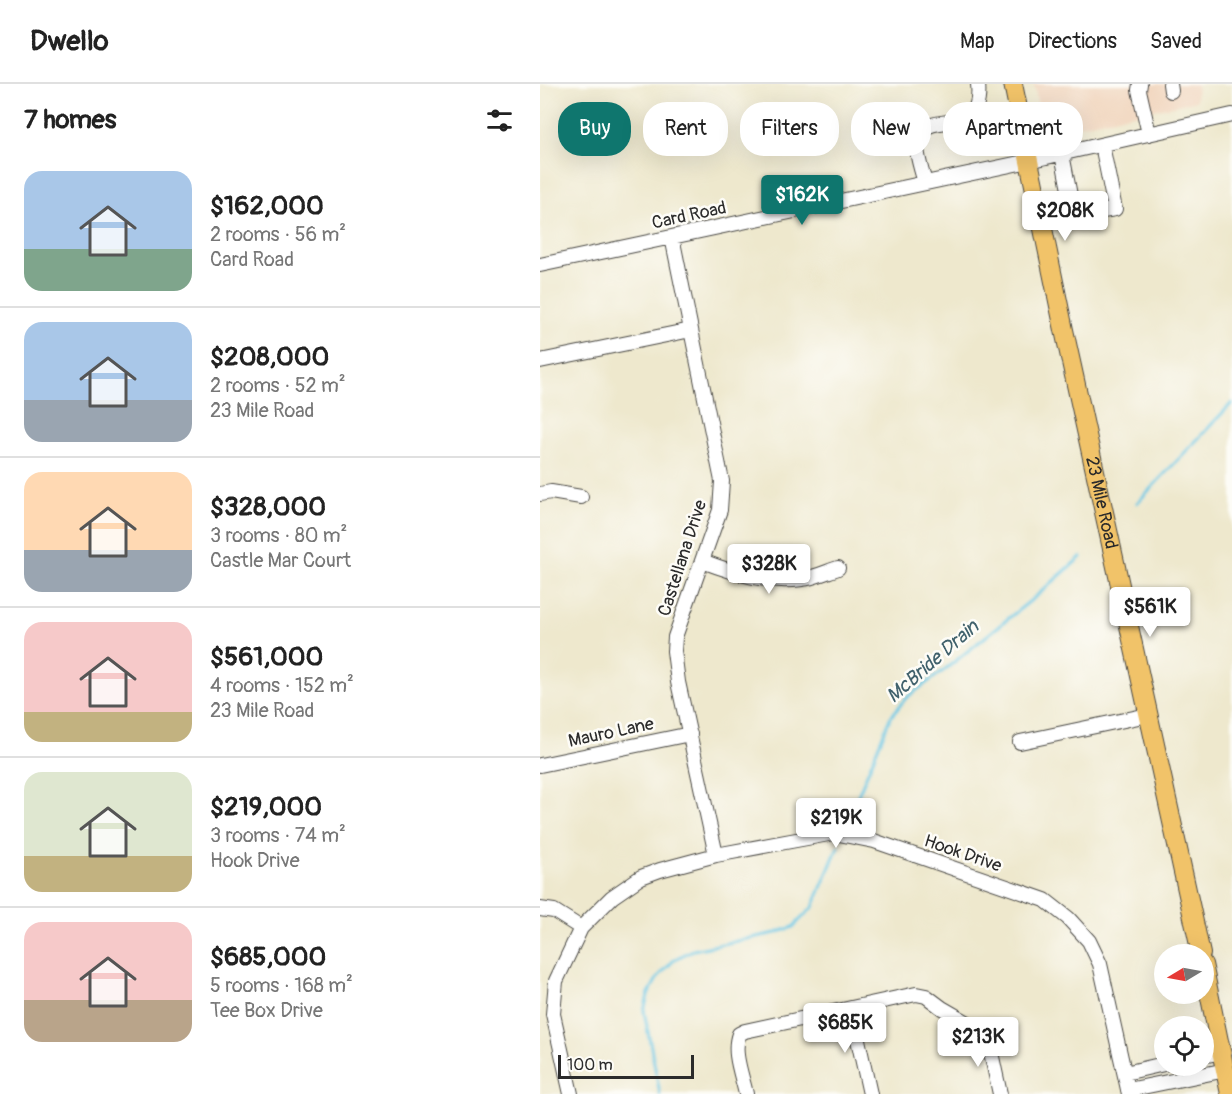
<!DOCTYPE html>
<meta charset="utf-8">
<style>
:root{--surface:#fff;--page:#f2f2f2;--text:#222;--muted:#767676;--line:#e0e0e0;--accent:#0f766e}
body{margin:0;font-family:Pangolin,sans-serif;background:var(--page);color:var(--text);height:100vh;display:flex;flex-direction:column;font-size:22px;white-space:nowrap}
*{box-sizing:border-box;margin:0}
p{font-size:20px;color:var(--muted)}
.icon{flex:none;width:33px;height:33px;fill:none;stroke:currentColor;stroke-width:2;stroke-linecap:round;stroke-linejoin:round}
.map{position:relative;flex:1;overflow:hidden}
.panel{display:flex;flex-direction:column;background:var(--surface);width:540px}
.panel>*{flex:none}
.top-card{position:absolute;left:18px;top:18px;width:570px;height:54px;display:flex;gap:12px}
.needle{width:39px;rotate:260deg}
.buttons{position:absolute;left:614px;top:860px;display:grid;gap:12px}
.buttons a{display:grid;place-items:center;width:60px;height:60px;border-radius:50%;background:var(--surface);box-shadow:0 6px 24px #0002;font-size:30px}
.scale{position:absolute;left:18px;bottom:15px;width:136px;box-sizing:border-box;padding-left:6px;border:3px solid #2b2b2b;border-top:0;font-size:16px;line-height:21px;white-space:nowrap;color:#2b2b2b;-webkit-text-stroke:4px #fdfcf7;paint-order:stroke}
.price{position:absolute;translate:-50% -51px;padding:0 14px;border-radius:6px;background:#fff;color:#222;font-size:20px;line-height:39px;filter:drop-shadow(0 2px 3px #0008)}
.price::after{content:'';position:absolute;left:50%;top:36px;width:18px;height:14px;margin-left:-9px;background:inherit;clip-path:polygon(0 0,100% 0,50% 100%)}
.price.active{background:var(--accent);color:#fff}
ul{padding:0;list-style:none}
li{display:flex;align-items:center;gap:18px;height:150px;padding:0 24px}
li+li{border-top:2px solid var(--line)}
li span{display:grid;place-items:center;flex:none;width:168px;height:120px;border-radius:18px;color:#555}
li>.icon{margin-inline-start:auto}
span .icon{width:72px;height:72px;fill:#fffc;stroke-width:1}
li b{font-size:26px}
h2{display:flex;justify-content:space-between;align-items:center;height:72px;padding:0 24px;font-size:26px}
.tag{padding:0 21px;border-radius:24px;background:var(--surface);box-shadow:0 6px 24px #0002;font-size:21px;line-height:54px}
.tag.active{background:var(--accent);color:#fff}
header{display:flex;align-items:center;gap:36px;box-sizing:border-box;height:84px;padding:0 30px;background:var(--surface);border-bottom:2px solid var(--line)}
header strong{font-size:28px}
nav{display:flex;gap:33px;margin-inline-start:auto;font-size:21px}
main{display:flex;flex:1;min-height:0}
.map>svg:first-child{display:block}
.built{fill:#f1d5bd}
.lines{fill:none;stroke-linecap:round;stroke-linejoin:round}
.stream{stroke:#66c6e4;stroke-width:3}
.minor-casing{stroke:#484743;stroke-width:16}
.major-casing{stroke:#484743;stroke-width:20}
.minor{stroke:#fff;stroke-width:14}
.major{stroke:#f1c369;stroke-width:18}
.labels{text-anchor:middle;stroke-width:5;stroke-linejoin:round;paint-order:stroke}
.street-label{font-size:18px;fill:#2b2b2b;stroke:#fdfcf7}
.water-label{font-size:20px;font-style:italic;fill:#40616c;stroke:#fdfcf7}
</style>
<header>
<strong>Dwello</strong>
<nav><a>Map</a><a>Directions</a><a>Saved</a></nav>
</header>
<main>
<section class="panel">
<h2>7 homes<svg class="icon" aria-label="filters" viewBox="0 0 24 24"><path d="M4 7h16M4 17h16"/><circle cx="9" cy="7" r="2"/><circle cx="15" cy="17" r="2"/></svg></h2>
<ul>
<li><span style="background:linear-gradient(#a9c7e8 65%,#7fa58c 0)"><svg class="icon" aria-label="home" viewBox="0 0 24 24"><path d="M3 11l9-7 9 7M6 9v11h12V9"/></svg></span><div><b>$162,000</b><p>2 rooms · 56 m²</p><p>Card Road</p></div></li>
<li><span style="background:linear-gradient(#a9c7e8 65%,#9aa5b1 0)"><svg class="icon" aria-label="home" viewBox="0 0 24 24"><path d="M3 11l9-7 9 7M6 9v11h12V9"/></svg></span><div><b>$208,000</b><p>2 rooms · 52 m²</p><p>23 Mile Road</p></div></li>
<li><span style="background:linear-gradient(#ffd9b3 65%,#9aa5b1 0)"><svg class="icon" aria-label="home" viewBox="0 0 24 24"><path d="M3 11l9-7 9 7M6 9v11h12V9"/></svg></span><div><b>$328,000</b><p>3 rooms · 80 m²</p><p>Castle Mar Court</p></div></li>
<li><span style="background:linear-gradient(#f6c9c9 75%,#c2b280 0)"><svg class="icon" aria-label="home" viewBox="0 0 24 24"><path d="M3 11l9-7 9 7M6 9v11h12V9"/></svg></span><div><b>$561,000</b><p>4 rooms · 152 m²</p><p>23 Mile Road</p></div></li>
<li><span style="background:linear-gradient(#dfe7d0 70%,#c2b280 0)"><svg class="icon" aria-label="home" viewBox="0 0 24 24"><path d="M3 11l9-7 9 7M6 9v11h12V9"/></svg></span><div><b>$219,000</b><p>3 rooms · 74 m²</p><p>Hook Drive</p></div></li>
<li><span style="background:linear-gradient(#f6c9c9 65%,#b9a48a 0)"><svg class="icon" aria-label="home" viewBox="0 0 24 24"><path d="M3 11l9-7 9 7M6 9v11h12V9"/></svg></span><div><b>$685,000</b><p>5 rooms · 168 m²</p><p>Tee Box Drive</p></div></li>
</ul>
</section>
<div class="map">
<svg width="692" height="1010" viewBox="0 0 692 1010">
<rect width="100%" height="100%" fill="#fdfcf7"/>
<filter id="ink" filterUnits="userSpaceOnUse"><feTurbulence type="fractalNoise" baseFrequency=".0167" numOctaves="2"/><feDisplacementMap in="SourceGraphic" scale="12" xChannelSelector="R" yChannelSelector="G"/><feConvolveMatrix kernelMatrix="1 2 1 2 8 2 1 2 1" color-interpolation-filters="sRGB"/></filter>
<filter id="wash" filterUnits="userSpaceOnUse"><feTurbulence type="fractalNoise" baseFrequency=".008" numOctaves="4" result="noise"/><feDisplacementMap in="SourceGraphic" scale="24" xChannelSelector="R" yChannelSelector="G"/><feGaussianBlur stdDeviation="1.35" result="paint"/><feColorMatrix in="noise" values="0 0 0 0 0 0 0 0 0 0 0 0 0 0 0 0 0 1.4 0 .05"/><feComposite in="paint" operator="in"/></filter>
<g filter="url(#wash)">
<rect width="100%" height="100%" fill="#eee8cd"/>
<path class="built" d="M494 0H657L656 17 503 49Z"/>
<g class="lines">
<path class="stream" d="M597 419 692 319
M307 738 350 634 366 614 403 587 500 509 541 473
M120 1010 104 927 108 911 118 893 135 875 153 866 236 849 253 843 273 823 298 763"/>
</g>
</g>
<g filter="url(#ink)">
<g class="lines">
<g class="minor-casing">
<path id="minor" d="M600 0 599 6 609 50
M630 0 631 7
M522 70 534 132
M385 99C382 87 374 66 378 54 388 23 444 58 438 0
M502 137 575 125 562 61
M132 153 182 397 180 426 135 553 134 567 138 598 176 771
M0 181 489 77 692 31
M0 277 151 246
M0 410 11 408 41 413
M162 477C194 489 227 500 262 495 274 494 286 488 298 484
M480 658 608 631
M0 681 150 650
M0 825 14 827 41 844
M311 924 330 1010
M663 972 682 968
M585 989 624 980
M588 1006 686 986
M31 1010 13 930 16 897 41 844 72 813 101 793 120 786 176 771 294 749 334 757 505 816 528 834 549 857 560 880 589 1010
M206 1010C202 991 192 968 199 950L205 947 376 910 386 912 402 924 447 950 460 1010"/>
</g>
<g class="major-casing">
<g id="major">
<path id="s1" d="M473 0 524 246 661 870"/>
<path d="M663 880 690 1010"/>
</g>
</g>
<use href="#minor" class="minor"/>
<use href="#major" class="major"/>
</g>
</g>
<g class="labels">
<g class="street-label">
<text transform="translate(149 131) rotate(-12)" y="6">Card Road</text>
<text dy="6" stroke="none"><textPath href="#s1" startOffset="428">23 Mile Road</textPath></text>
<text transform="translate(142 474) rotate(-72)" y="6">Castellana Drive</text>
<text transform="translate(71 648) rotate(-12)" y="6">Mauro Lane</text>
<text transform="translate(423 769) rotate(19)" y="6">Hook Drive</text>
</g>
<g class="water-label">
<text transform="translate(392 577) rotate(-41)" y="7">McBride Drain</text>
</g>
</g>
</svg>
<div class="buttons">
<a><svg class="needle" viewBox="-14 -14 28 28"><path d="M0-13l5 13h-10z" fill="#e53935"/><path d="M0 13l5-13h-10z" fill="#767676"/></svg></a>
<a><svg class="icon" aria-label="locate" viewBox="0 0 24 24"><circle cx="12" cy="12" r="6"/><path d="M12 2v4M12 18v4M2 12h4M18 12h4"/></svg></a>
</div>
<div class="scale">100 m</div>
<b class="price active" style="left:262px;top:142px">$162K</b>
<b class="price" style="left:525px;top:158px">$208K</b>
<b class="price" style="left:229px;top:511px">$328K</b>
<b class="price" style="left:610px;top:554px">$561K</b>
<b class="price" style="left:296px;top:765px">$219K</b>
<b class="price" style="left:305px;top:970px">$685K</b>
<b class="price" style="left:438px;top:984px">$213K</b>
<div class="top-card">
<a class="tag active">Buy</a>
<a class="tag">Rent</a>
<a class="tag">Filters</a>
<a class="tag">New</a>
<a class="tag">Apartment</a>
</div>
</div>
</main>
